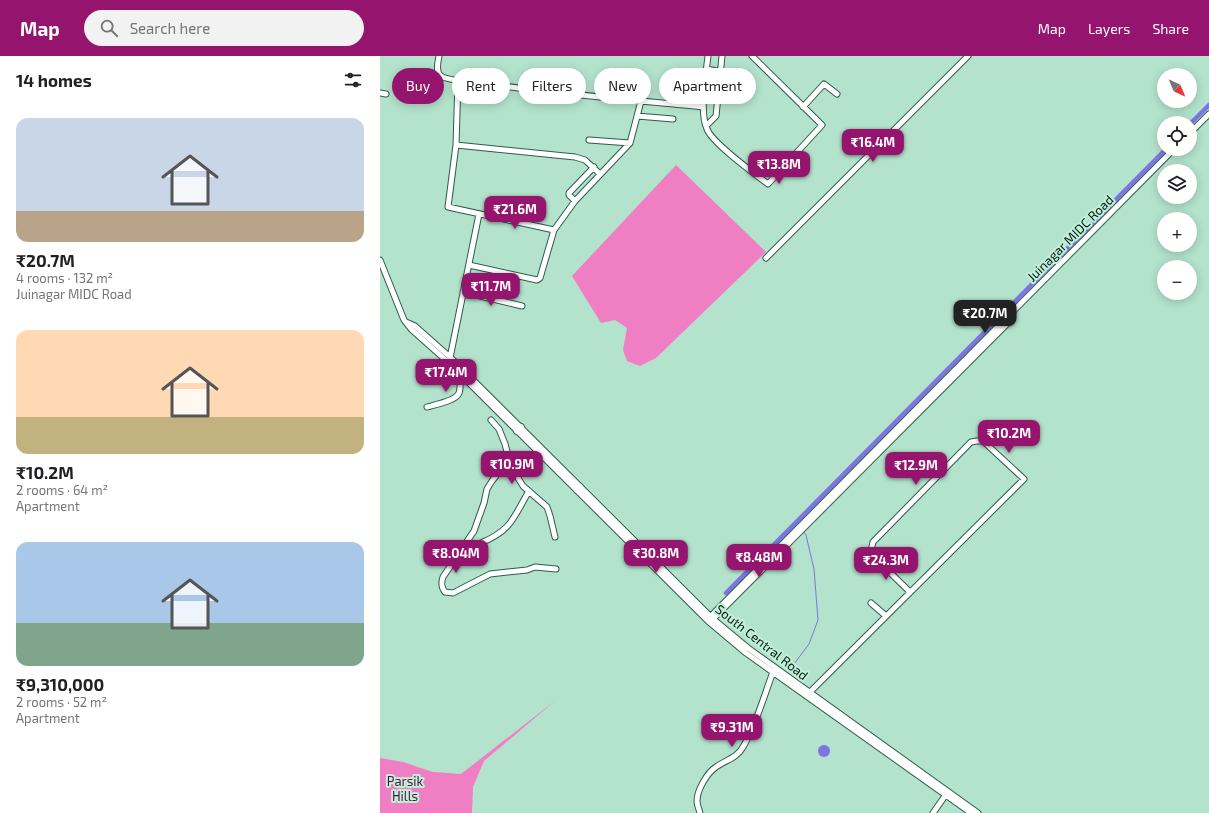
<!DOCTYPE html>
<meta charset="utf-8">
<style>
:root{--surface:#fff;--page:#f2f2f2;--text:#202124;--muted:#757577;--accent:#95156e}
body{margin:0;font-family:"Exo 2",sans-serif;background:var(--page);color:var(--text);height:100vh;display:flex;flex-direction:column;font-size:15px;white-space:nowrap}
*{box-sizing:border-box;margin:0}
p{font-size:13px;color:var(--muted)}
.icon{flex:none;width:22px;height:22px;fill:none;stroke:currentColor;stroke-width:2;stroke-linecap:round;stroke-linejoin:round}
.map{position:relative;flex:1;overflow:hidden}
.drawer{display:flex;flex-direction:column;background:var(--surface);width:380px}
.drawer>*{flex:none}
.hud{position:absolute;left:12px;top:12px;width:380px;height:36px;display:flex;gap:8px}
.needle{width:26px;rotate:136deg}
.buttons{position:absolute;left:777px;top:12px;display:grid;gap:8px}
.buttons a{display:grid;place-items:center;width:40px;height:40px;border-radius:50%;background:var(--surface);box-shadow:0 2px 10px #0003;font-size:20px}
.price{position:absolute;translate:-50% -34px;padding:0 9px;border-radius:8px;background:var(--accent);color:#fff;font-size:13px;line-height:26px;filter:drop-shadow(0 1px 2px #0008)}
.price::after{content:'';position:absolute;left:50%;top:24px;width:12px;height:9px;margin-left:-6px;background:inherit;clip-path:polygon(0 0,100% 0,50% 100%)}
.price.on{background:#222;color:#fff}
ul{padding:0;list-style:none}
li{display:grid;align-content:center;gap:8px;height:212px;padding:0 16px}
li span{display:grid;place-items:center;height:124px;border-radius:12px;color:#555}
li>.icon{margin-inline-start:auto}
span .icon{width:72px;height:72px;fill:#fffc;stroke-width:1}
li b{font-size:17px}
h2{display:flex;justify-content:space-between;align-items:center;height:48px;padding:0 16px;font-size:17px}
.tag{padding:0 14px;border-radius:18px;background:var(--surface);box-shadow:0 2px 10px #0003;font-size:14px;line-height:36px}
.tag.on{background:var(--accent);color:#fff}
header{display:flex;align-items:center;gap:24px;box-sizing:border-box;height:56px;padding:0 20px;background:var(--accent);color:#fff}
header strong{font-size:19px}
nav{display:flex;gap:22px;margin-inline-start:auto;font-size:14px}
.search{width:280px;height:36px;background:var(--page);display:flex;align-items:center;gap:10px;box-sizing:border-box;padding:0 14px;border-radius:22px;color:var(--muted);font-size:15px}
main{display:flex;flex:1;min-height:0}
.map>svg:first-child{display:block}
.green{fill:#f07ec3}
.water{fill:#7e75e2}
.lines{fill:none;stroke-linecap:round;stroke-linejoin:round}
.stream{stroke:#7e75e2;stroke-width:1}
.canal{stroke:#7e75e2;stroke-width:4.5}
.minor-casing{stroke:#2f5c49;stroke-width:7}
.major-casing{stroke:#2f5c49;stroke-width:8}
.minor{stroke:#fff;stroke-width:5}
.major{stroke:#fff;stroke-width:6}
.labels{text-anchor:middle;stroke-width:4;stroke-linejoin:round;paint-order:stroke}
.street-label{font-size:13px;fill:#071912;stroke:#c0f0d9}
.park-label{font-size:13px;fill:#57103f;stroke:#c0f0d9}
</style>
<header>
<strong>Map</strong>
<div class="search"><svg class="icon" aria-label="search" viewBox="0 0 24 24"><circle cx="10" cy="10" r="6"/><path d="M15 15l6 6"/></svg>Search here</div>
<nav><a>Map</a><a>Layers</a><a>Share</a></nav>
</header>
<main>
<section class="drawer">
<h2>14 homes<svg class="icon" aria-label="filters" viewBox="0 0 24 24"><path d="M4 7h16M4 17h16"/><circle cx="9" cy="7" r="2"/><circle cx="15" cy="17" r="2"/></svg></h2>
<ul>
<li><span style="background:linear-gradient(#c9d6e8 75%,#b9a48a 0)"><svg class="icon" aria-label="home" viewBox="0 0 24 24"><path d="M3 11l9-7 9 7M6 9v11h12V9"/></svg></span><div><b>₹20.7M</b><p>4 rooms · 132 m²</p><p>Juinagar MIDC Road</p></div></li>
<li><span style="background:linear-gradient(#ffd9b3 70%,#c2b280 0)"><svg class="icon" aria-label="home" viewBox="0 0 24 24"><path d="M3 11l9-7 9 7M6 9v11h12V9"/></svg></span><div><b>₹10.2M</b><p>2 rooms · 64 m²</p><p>Apartment</p></div></li>
<li><span style="background:linear-gradient(#a9c7e8 65%,#7fa58c 0)"><svg class="icon" aria-label="home" viewBox="0 0 24 24"><path d="M3 11l9-7 9 7M6 9v11h12V9"/></svg></span><div><b>₹9,310,000</b><p>2 rooms · 52 m²</p><p>Apartment</p></div></li>
</ul>
</section>
<div class="map">
<svg width="829" height="757" viewBox="0 0 829 757">
<rect width="100%" height="100%" fill="#b3e3cc"/>
<path class="green" d="M296 109 386 196 276 302 260 310 247 305 243 294 247 272 235 264 221 267 192 220Z
M176 644 104 705 93 731 92 757H0V702L23 706 53 716 81 718Z"/>
<path class="water" d="M438 695a6 6 0 1 1 12 0a6 6 0 1 1-12 0Z"/>
<g class="lines">
<path class="stream" d="M417 465 419 469
M414 608 429 588 438 564 434 513 426 479 423 475"/>
<path class="canal" d="M810 68 829 49
M346 537 786 93"/>
<g class="minor-casing">
<path id="minor" d="M59 0C58 6 55 16 61 20 68 25 98 27 108 28 180 38 252 44 323 51
M328 0C326 19 319 56 327 73 332 87 375 118 388 128L442 69 372 0
M327 13 341 16
M78 24 76 89 68 151 174 174
M325 35 338 38
M0 37 6 38
M423 51 444 28 457 38
M257 60 293 63
M326 70 336 60 342 0
M810 77 829 58
M209 84 250 87
M76 89 195 101 205 104 220 118
M195 145 189 139V137L214 111
M386 202 588 0
M0 204 24 264 32 274 69 307 328 565 366 597 591 757
M89 209 157 224 160 222 174 174 195 145 250 87 261 45
M83 236 142 250
M26 266 35 270 70 301 333 563 368 592 598 757
M70 302 99 158
M47 351C54 349 76 345 79 337 81 332 80 324 80 318
M111 364 119 373 125 388 129 403 138 422 143 430 167 451 170 460 175 481
M129 403 112 425 107 433 104 447 94 475 63 521C61 527 61 531 65 536L73 537 110 518 147 514 155 511 176 513
M101 487C132 474 133 462 149 435
M491 547 506 560
M329 562 794 93
M331 564 333 563 628 267
M428 638 644 423 603 385H597L591 386 493 486 490 499 491 498 530 536
M320 757C319 753 317 749 317 745 317 734 327 717 336 711 346 704 357 702 363 691 376 669 384 640 393 616L395 613
M553 757 567 737"/>
</g>
<g class="major-casing">
<path id="major" d="M137 375 141 371
M197 434 200 431"/>
</g>
<use href="#minor" class="minor"/>
<use href="#major" class="major"/>
</g>
<g class="labels">
<g class="street-label">
<text transform="translate(690 182) rotate(-45)" y="5">Juinagar MIDC Road</text>
<text transform="translate(382 586) rotate(38)" y="5">South Central Road</text>
</g>
<g class="park-label">
<text x="25" y="730">Parsik<tspan x="25" dy="15">Hills</tspan></text>
</g>
</g>
</svg>
<div class="buttons">
<a><svg class="needle" viewBox="-14 -14 28 28"><path d="M0-13l5 13h-10z" fill="#e53935"/><path d="M0 13l5-13h-10z" fill="#757577"/></svg></a>
<a><svg class="icon" aria-label="locate" viewBox="0 0 24 24"><circle cx="12" cy="12" r="6"/><path d="M12 2v4M12 18v4M2 12h4M18 12h4"/></svg></a>
<a><svg class="icon" aria-label="layers" viewBox="0 0 24 24"><path d="M12 4l9 5-9 5-9-5zM3 14l9 5 9-5"/></svg></a>
<a>+</a>
<a>−</a>
</div>
<b class="price" style="left:493px;top:107px">₹16.4M</b>
<b class="price" style="left:399px;top:129px">₹13.8M</b>
<b class="price" style="left:135px;top:174px">₹21.6M</b>
<b class="price" style="left:111px;top:251px">₹11.7M</b>
<b class="price on" style="left:605px;top:278px">₹20.7M</b>
<b class="price" style="left:66px;top:337px">₹17.4M</b>
<b class="price" style="left:629px;top:398px">₹10.2M</b>
<b class="price" style="left:132px;top:429px">₹10.9M</b>
<b class="price" style="left:536px;top:430px">₹12.9M</b>
<b class="price" style="left:76px;top:518px">₹8.04M</b>
<b class="price" style="left:276px;top:518px">₹30.8M</b>
<b class="price" style="left:379px;top:522px">₹8.48M</b>
<b class="price" style="left:506px;top:525px">₹24.3M</b>
<b class="price" style="left:352px;top:692px">₹9.31M</b>
<div class="hud">
<a class="tag on">Buy</a>
<a class="tag">Rent</a>
<a class="tag">Filters</a>
<a class="tag">New</a>
<a class="tag">Apartment</a>
</div>
</div>
</main>
